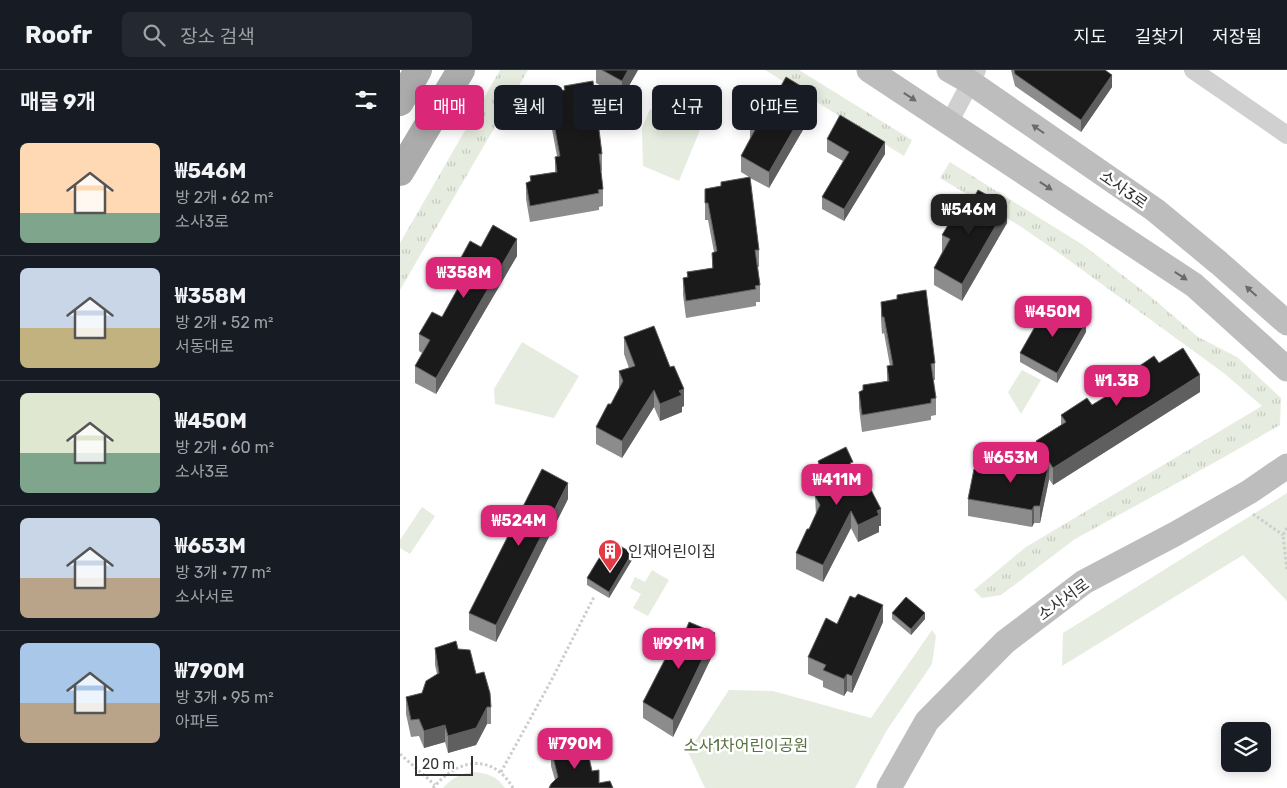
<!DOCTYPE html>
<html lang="ko">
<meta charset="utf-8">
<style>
:root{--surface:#171b24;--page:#242831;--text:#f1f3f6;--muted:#9ea1a6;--line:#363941;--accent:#db2777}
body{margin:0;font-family:Rubik,"Noto Sans KR",sans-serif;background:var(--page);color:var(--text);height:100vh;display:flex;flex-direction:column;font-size:19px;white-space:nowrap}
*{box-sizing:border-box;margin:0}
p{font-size:16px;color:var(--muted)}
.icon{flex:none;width:28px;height:28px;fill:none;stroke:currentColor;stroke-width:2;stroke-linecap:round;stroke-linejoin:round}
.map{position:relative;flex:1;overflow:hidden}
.sheet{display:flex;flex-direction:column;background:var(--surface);width:400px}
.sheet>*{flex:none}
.banner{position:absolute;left:15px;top:15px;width:475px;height:45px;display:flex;gap:10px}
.fabs{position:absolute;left:821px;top:652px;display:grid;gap:10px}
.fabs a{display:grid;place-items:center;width:50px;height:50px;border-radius:8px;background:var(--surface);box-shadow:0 2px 12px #0003;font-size:25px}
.scale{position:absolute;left:15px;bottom:12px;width:58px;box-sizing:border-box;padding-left:5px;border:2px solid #333;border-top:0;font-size:14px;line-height:18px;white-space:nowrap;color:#333;-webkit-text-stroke:4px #fff;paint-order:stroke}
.price{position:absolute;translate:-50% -42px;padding:0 11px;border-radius:10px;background:var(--accent);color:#fff;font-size:16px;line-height:32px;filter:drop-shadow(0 1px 2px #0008)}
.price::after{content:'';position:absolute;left:50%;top:30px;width:15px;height:11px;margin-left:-8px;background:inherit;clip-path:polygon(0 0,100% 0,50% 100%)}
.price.on{background:#222;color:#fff}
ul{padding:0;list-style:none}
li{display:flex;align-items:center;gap:15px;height:125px;padding:0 20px}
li+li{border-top:1px solid var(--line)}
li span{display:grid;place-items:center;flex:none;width:140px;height:100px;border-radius:8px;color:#555}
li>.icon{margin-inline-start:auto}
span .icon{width:60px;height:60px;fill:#fffc;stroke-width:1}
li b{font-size:21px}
h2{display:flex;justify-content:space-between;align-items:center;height:60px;padding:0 20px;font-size:21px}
.tag{padding:0 18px;border-radius:8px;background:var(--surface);box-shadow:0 2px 12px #0003;font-size:18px;line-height:45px}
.tag.on{background:var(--accent);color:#fff}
header{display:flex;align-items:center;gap:30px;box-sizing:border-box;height:70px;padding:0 25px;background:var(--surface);border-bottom:1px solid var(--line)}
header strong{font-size:24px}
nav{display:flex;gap:28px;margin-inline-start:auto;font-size:18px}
.search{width:350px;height:45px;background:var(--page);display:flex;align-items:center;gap:12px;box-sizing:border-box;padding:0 18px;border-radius:8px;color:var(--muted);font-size:19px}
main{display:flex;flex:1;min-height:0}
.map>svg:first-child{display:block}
.grass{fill:url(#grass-tufts)}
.park{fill:#e6ecdf}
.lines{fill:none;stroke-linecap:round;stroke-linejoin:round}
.path{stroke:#cdcdcd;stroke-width:3;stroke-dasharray:2.5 2.5;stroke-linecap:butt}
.street{stroke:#d0d0d0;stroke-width:18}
.secondary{stroke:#bdbdbd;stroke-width:25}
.primary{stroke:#ababab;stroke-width:28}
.wall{fill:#8c8c8c}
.shaded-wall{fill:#5f5f5f}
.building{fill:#1a1a1a;stroke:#5f5f5f}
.oneway{fill:#6a6a6a}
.labels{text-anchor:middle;stroke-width:5;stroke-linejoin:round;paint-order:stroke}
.street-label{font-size:16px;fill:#333;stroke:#fff}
.poi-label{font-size:16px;fill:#333;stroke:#fff;text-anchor:start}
.park-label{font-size:16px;fill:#56703f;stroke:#fff}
</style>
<header>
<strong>Roofr</strong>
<div class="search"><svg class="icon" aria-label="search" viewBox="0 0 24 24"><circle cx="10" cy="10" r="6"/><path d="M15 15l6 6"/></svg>장소 검색</div>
<nav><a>지도</a><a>길찾기</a><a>저장됨</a></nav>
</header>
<main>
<section class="sheet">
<h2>매물 9개<svg class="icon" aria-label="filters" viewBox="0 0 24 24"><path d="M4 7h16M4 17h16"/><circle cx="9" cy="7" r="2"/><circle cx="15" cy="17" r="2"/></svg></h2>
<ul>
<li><span style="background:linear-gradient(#ffd9b3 70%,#7fa58c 0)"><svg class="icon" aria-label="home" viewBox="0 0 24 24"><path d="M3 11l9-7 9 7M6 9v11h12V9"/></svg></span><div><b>₩546M</b><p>방 2개 · 62 m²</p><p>소사3로</p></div></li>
<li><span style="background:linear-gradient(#c9d6e8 60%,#c2b280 0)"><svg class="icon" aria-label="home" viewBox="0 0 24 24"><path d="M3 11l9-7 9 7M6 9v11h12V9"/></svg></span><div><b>₩358M</b><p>방 2개 · 52 m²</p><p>서동대로</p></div></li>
<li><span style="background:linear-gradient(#dfe7d0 60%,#7fa58c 0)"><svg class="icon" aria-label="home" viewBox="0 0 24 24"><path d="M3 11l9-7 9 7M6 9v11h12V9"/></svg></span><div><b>₩450M</b><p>방 2개 · 60 m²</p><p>소사3로</p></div></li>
<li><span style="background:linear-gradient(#c9d6e8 60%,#b9a48a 0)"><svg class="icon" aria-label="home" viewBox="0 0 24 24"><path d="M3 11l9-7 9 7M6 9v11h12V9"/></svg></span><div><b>₩653M</b><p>방 3개 · 77 m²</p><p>소사서로</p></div></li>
<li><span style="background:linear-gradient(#a9c7e8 60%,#b9a48a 0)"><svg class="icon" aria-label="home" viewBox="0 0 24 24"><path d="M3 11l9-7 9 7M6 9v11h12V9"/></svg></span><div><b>₩790M</b><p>방 3개 · 95 m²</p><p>아파트</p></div></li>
</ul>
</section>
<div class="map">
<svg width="887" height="718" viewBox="0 0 887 718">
<defs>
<pattern id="grass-tufts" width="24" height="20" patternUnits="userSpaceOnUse" patternTransform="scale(1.25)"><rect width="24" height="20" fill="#e6ecdf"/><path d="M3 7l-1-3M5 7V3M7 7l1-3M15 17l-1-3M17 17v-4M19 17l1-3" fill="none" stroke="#c6cbc0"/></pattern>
</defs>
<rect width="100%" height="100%" fill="#fff"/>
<path class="grass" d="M100 0H128L0 220V173Z
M365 0H399L512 70 504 86Z
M550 92 683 175 750 226 798 267 837 287 881 328 880 355 819 390 675 469 601 525 582 528 574 520 626 477 862 336 825 304 659 183 620 156 540 108Z"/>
<path class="park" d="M250 39 300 60 279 111 243 96 242 58Z
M122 272 179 306 154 348 95 334 94 319Z
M622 300 641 310 621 344 608 322Z
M887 423V531L843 485 662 596 663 563Z
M22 437 35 446 10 484 0 478V470Z
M252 500 269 510 248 546 233 538 241 524 230 518 235 507 245 512Z
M532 560 536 566 532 594 487 660 455 718H305L288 682 329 620 373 621 471 648Z
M74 702C87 703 98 707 105 718H43C52 708 61 703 74 702Z"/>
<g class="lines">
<path class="path" d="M853 444 883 465
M887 458 883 465 887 500
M0 684 35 715
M101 702 151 611 194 527
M33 718C57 689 92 682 113 718"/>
<path class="street" d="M793 0 887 65
M549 53 577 0"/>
<path class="secondary" d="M469 0 794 215 887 299
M549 0 570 12 755 140 819 193 887 253
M489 718 527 651 605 572 684 512 775 464 849 422 887 396"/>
<path class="primary" d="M0 32 18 0
M0 102 61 0"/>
</g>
<path class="wall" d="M196 0H238L222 28 196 13Z
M611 0H705L712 17 681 62 615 16Z
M164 16 202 84V101H201L203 119V136L199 137V140L130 152 126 129V113L130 112V106L155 102V87L157 86 151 54 150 55 148 40V23L164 20Z
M371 34 414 41 369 118 350 108 359 180V197H358L360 215V232H356V236L286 248 283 225V208L287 207V202L312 198V183L314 182 308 150H305V119L321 116 349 107 341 102V86L350 70V53Z
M427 69 485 84 444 151 422 139V127L443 91 427 82Z
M564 146 607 153 562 231 534 215V198L542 182V165Z
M81 177 117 186 36 324 15 313V296L22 283 19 281V264L42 247 61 214 57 212V195Z
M481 232 535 293V310H533L536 328V345L531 346V350L462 362 459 338V322L463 321V315L487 312V296H490L484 263 482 264 481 249Z
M686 262 657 313 620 292V283Z
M224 267 284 336 282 337V342L260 351 254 337 222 388 196 374V357L211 334 219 319V301L229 298 224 284Z
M759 293 800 322 653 415 649 409 640 453H634L632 457 568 446V429L600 403 628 392 638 390 636 387V371L661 355V345L692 335 732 310V301Z
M418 391 453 398 481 456H479V462L458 472 451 458 423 512 396 499V483L409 459 416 444 415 426 424 421 418 408Z
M168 429 96 572 69 560V543Z
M232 490 209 528 187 515V508Z
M492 543 525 549 511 565 492 549Z
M483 552 452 623 447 621 444 626 423 617V611L408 604V587L437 554Z
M35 578 58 579 76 604 91 637V654H87L76 675 48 683 45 672 24 678 19 666 11 667 6 644V627L22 623 37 604 35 595Z
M315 580 273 667 243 648V632Z
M151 679 174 681 192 701 199 713 155 710 151 696Z"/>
<path class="shaded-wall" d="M228 0H238L222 28V11Z
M712 5V17L681 62V50Z
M414 24V41L369 118V102Z
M485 72V84L444 151V139Z
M607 136V153L562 231V214Z
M117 169V186L36 324V308Z
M686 252V262L657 313V303Z
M800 305V322L653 415V398Z
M284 319V336L282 337V342L260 351V334L279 321Z
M254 320V337L222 388V371Z
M649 393V410L640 453V436Z
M168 413V429L96 572V555Z
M634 436V453L632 457V440Z
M481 439V456H479V462L458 472V455L477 441Z
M451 441V458L423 512V495Z
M232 483V490L209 528V522Z
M483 535V552L452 623V606Z
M525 543V549L511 565V559Z
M315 563V580L273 667V650Z
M447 604V621L444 626V609Z
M87 637V654L76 675 48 683V666Z
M45 655V672L24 678V661Z"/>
<path class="building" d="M202 0H228L222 11Z
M614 0H705L712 5 681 50 615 4Z
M386 7 414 24 369 102 341 86 357 56 350 53 363 29 371 34Z
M193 11 202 84H199L203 119 198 120 199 123 130 136 126 113 131 111 130 106 157 102 155 87 160 86 151 38H150L148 23 165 20 164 16Z
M440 45 485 72 444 139 422 127 449 82 427 69Z
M350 107 359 180H355L360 215 355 216 356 219 286 231 283 208 288 207 287 202 313 198 312 183 317 181 308 133H305V119L321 116V112Z
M578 120 607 136 562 214 534 198 550 169 542 165 556 142 564 146Z
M93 155 117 169 36 308 15 296 30 270 19 264 32 242 42 247 68 200 57 195 70 171 81 177Z
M526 220 535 293 531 294 536 328 531 329V333L462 345 459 322 463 320V315L489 311 487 296 493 295 484 247H482L481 232 497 229V225Z
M649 232 686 252 657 303 620 283Z
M254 256 270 297 274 296 284 319 279 321 282 325 260 334 254 320 222 371 196 357 208 334H211L223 311 219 301 235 296 224 267Z
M783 278 800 305 653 398 636 371 666 352 661 345 687 328 692 335 736 308 732 301 754 286 759 293Z
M446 377 453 392 450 393 464 418 469 416 481 439 477 441 479 445 458 455 451 441 423 495 396 483 407 459H409L420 435 415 426 430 419 418 391Z
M603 388 628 392 629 389 649 393 640 436H634L632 440 568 429 574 399 600 403Z
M142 399 168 413 96 555 69 543Z
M210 470 232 483 209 522 187 508Z
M458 524 483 535 452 606 447 604 444 609 423 600 426 595 408 587 426 548 437 554 450 526 455 528Z
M506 527 525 543 511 559 492 543Z
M289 552 315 563 273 650 243 632 278 564 283 567Z
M56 571 58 579 70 580 76 604 84 602 90 623 91 637H87L76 658 48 666 45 655 24 661 19 649 11 650 6 627 22 623 26 611 39 603 35 578Z
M172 673 174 681 187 678 192 701 199 700V713L210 711 213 718H149L151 714 158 707 151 679Z"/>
<defs><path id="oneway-solid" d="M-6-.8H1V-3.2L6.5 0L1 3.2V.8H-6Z" transform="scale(1.25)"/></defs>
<g class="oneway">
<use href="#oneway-solid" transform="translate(510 27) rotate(33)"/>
<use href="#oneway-solid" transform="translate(638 59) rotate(-145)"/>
<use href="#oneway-solid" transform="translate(646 116) rotate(33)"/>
<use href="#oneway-solid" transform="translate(781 206) rotate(33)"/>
<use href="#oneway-solid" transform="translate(851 221) rotate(-138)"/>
</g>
<defs>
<g id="building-pin" transform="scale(1.25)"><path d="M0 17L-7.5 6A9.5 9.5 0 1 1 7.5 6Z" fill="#e63946" stroke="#fff"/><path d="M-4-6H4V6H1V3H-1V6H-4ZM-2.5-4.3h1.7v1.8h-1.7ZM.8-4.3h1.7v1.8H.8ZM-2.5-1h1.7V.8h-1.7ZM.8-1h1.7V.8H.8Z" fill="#fff"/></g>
</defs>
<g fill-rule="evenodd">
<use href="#building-pin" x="210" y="481"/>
</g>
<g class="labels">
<g class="street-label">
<text transform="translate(724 119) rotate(35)" y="6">소사3로</text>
<text transform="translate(663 529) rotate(-36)" y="6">소사서로</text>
</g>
<g class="poi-label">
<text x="228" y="487">인재어린이집</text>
</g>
<g class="park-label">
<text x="346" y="681">소사1차어린이공원</text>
</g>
</g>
</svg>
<div class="fabs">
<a><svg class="icon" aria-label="layers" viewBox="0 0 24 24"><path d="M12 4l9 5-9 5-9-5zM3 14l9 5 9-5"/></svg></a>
</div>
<div class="scale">20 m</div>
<b class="price on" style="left:569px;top:166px">₩546M</b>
<b class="price" style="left:64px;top:229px">₩358M</b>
<b class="price" style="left:653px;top:268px">₩450M</b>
<b class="price" style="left:717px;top:337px">₩1.3B</b>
<b class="price" style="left:611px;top:414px">₩653M</b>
<b class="price" style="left:437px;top:436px">₩411M</b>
<b class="price" style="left:119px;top:477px">₩524M</b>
<b class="price" style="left:279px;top:600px">₩991M</b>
<b class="price" style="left:175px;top:700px">₩790M</b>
<div class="banner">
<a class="tag on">매매</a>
<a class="tag">월세</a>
<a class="tag">필터</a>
<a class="tag">신규</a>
<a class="tag">아파트</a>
</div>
</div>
</main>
